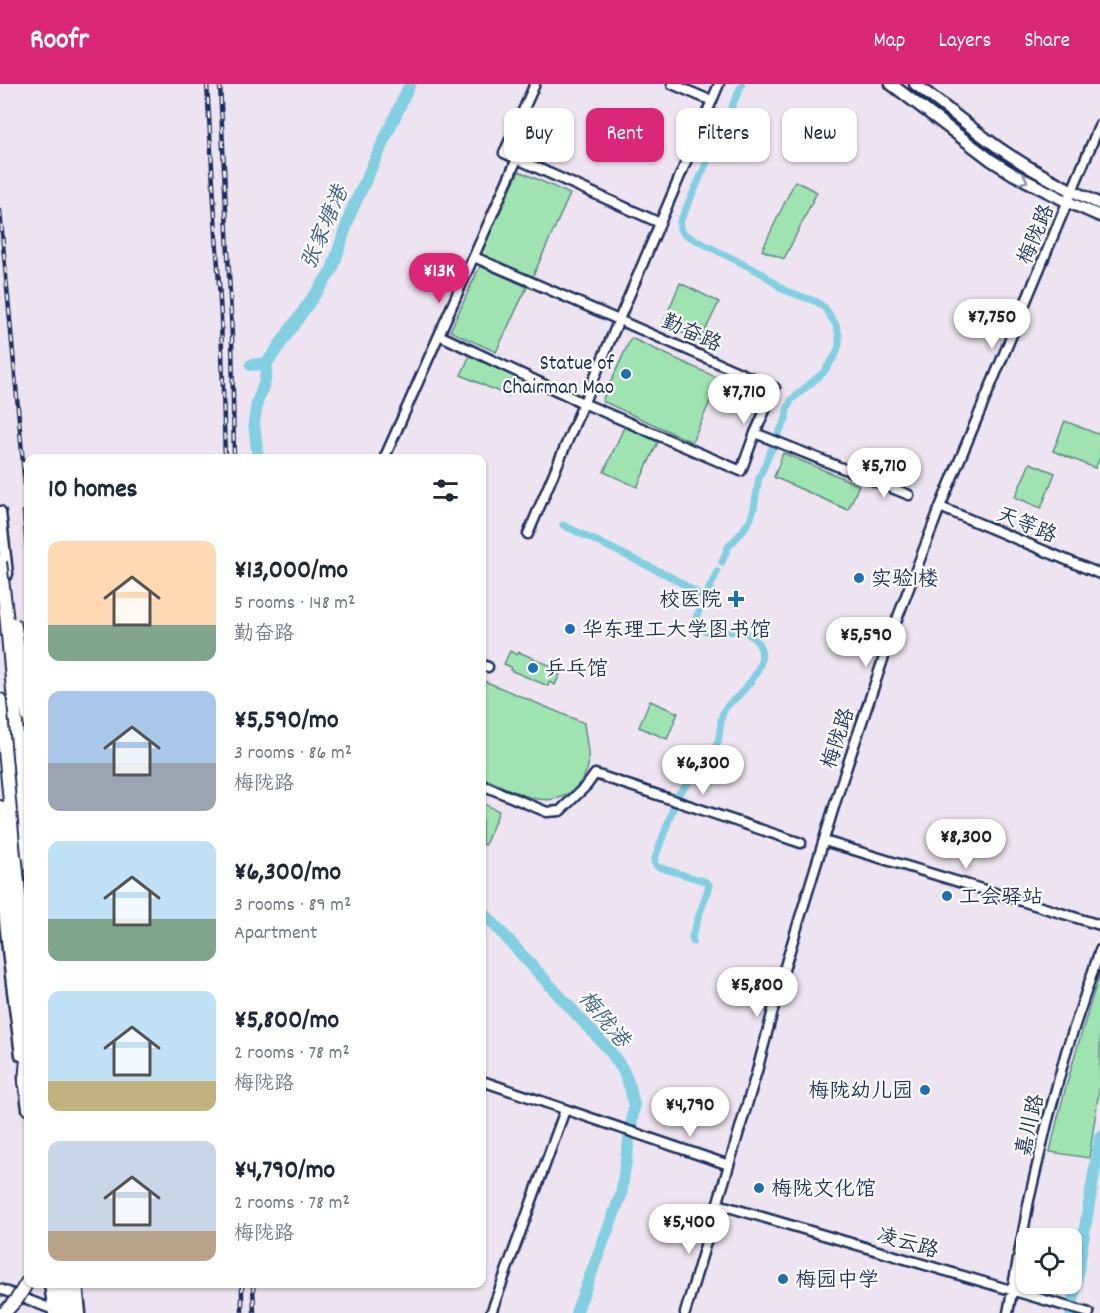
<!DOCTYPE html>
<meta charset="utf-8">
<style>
:root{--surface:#fff;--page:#f6f6f7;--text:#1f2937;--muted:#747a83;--accent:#db2777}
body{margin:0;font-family:Dekko,"LXGW WenKai TC",sans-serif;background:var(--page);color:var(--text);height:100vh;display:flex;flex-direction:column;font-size:22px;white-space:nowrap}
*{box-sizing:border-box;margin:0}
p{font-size:20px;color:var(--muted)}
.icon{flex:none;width:33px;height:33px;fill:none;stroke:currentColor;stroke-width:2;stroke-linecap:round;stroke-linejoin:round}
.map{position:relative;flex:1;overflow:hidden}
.side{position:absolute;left:24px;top:370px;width:462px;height:834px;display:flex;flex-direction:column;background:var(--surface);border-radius:12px;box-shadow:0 2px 4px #0004}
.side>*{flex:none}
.hud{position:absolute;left:504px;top:24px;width:506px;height:54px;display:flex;gap:12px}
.buttons{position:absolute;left:1016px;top:1144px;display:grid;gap:12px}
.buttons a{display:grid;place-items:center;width:66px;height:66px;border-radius:12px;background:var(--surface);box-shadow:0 2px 4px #0004;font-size:30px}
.price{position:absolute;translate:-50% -51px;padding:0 14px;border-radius:21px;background:#fff;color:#222;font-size:20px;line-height:39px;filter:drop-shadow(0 2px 3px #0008)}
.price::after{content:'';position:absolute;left:50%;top:36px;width:18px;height:14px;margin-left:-9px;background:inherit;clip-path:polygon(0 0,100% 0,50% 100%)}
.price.on{background:var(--accent);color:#fff}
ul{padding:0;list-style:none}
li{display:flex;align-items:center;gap:18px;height:150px;padding:0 24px}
li span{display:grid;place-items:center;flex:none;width:168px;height:120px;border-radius:12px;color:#555}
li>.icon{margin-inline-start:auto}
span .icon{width:72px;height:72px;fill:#fffc;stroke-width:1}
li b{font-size:26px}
h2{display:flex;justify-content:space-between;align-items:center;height:72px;padding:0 24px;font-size:26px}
.pill{padding:0 21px;border-radius:12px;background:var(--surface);box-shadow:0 2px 4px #0004;font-size:21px;line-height:54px}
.pill.on{background:var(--accent);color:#fff}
header{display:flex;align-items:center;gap:36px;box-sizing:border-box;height:84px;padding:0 30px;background:var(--accent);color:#fff}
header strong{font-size:28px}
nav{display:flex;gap:33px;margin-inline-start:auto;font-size:21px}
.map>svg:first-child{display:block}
.green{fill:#9fe4b0;stroke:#5d8a87;stroke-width:1.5}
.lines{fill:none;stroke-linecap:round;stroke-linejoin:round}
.canal{stroke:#82cfe1;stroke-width:7}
.river{stroke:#82cfe1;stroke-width:12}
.minor-casing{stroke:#1b2f5e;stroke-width:13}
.major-casing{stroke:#1b2f5e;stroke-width:15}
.highway-casing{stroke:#1b2f5e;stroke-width:16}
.minor{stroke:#fff;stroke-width:8}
.major{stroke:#fff;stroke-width:10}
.highway{stroke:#fff;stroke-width:12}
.rail-casing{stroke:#1b2f5e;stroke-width:4.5}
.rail{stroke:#fff;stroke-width:2;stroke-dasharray:7;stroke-linecap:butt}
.highway-bridge-casing{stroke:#1b2f5e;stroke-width:16;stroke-linecap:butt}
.highway-bridge{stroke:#fff;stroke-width:12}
.oneway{stroke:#8d97ae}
.poi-dot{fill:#1f6fb2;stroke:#fff;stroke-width:2}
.labels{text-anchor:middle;stroke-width:4.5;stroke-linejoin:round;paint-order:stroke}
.street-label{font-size:21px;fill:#1b2f5e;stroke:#fff}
.poi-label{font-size:21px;fill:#1b2f5e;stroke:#fff;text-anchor:start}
.water-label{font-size:22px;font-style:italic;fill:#3a5f85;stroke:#fff}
</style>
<header>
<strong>Roofr</strong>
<nav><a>Map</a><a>Layers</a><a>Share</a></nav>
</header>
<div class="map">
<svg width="1100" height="1229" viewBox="0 0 1100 1229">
<rect width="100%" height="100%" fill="#eee3f0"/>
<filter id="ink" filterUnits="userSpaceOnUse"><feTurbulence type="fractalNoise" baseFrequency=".0167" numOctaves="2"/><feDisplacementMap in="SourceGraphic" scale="12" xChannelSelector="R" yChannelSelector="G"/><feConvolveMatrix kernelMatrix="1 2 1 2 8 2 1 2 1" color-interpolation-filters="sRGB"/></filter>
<g filter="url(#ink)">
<path class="green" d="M519 87 570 110 532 194 480 170Z
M795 97 817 108 784 175 762 166Z
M480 182 527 203 496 268 450 247Z
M680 199 719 218 700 257 663 240Z
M631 254 720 295 692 358 602 317Z
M470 271 517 292 508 312 461 291Z
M1065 337 1100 351V373L1095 384 1053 367Z
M625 341 658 358 637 403 604 388Z
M783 369 859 401 848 426 774 393Z
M1030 379 1055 389 1041 424 1015 413Z
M510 567 517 571 519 568 558 585 556 588 560 590 555 601 549 598 548 602 510 586 511 583 504 580Z
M482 596 584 639C585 651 590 670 588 682 587 689 582 696 577 702 551 732 510 705 482 693Z
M650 617 678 629 667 655 639 643Z
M482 719 499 727 485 761 482 759Z
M1100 888V1000L1089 1074 1050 1068C1063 1007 1082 948 1100 888Z"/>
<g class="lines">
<path class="canal" d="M742 0 680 138V145L684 150 763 190 784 206 817 218 825 224 836 241 839 251V261L836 270 824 288 791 316 787 326 786 335 777 352
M563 441 673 494 705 514
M722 478 728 463 742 448 751 434 754 424 759 394 773 362
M677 712C690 696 708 679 717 660 722 649 718 635 725 625 728 620 734 616 738 612 750 600 770 576 758 559 744 541 734 548 716 549 709 549 700 545 695 541L694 538 717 488
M674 722 654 777 655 780 658 783 704 797 709 800V802L692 852 693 858"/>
<path class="river" d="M251 281 267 279 332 186 351 128 410 0
M258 375 254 339 257 319 265 297 267 279
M482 827 610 967 623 986 630 1003 634 1022 621 1111 576 1229
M1071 1229 1100 1053"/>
<g class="minor-casing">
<path id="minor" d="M535 0 504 69 660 139
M672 0 712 17
M439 251 583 319 741 387 755 349 775 304 474 173
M755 349 909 411
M384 375 517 75
M940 423 1100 490
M528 450 719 0
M482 581 488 583
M482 701 547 728 560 727 587 701 595 690 801 759
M824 757 1100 841
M482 997 729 1081
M718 1120 1089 1229
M0 1205 54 1226
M491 1229 565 1026
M685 1229 757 987 782 892 841 700 894 543 940 423 1100 40
M1008 1229 1029 1116 1047 1039 1066 968 1100 866"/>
</g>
<g class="major-casing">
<path id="major" d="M891 0 991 76 1013 90 1068 118 1100 132
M915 0C943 21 971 44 999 64 1031 86 1065 104 1100 120
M0 428 7 490
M0 788 9 875 21 971
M26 894 28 917
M24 993 28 1025
M50 1200 54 1229
M77 1200 80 1229"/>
</g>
<g class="highway-casing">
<path id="highway" d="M0 616 28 900
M0 723 2 757 19 889 27 974 25 999
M59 1200 62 1229
M70 1200 73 1229"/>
</g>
<use href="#minor" class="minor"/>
<use href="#major" class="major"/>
<use href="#highway" class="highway"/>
<g class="rail-casing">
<path id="rail" d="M207 0 221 233 225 375
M220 0 232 253 234 375
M0 127 28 434
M24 428 28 477
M242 1200V1229
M253 1200 254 1229"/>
</g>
<use href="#rail" class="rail"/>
<g class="highway-bridge-casing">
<path id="highway-bridge" d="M0 478 6 529 28 771
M13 540 15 542 28 633
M4 1229 17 1215 28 1197"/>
</g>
<use href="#highway-bridge" class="highway-bridge"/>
</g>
<defs><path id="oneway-chevron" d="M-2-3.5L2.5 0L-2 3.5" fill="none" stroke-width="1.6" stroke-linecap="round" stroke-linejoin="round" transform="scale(1.5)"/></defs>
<use class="oneway" href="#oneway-chevron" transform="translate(1024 96) rotate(27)"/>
</g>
<g class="poi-dot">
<circle cx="626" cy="290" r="6"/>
<circle cx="859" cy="494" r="6"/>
<path d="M733 506h6v6h6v6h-6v6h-6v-6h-6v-6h6z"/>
<circle cx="570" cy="545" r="6"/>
<circle cx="533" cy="584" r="6"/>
<circle cx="947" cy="812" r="6"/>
<circle cx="925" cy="1006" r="6"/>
<circle cx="759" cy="1104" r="6"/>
<circle cx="783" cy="1195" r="6"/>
</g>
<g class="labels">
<g class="street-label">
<text transform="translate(1035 150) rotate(-67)" y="7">梅陇路</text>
<text transform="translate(692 248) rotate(24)" y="7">勤奋路</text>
<text transform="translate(1027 440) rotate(22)" y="7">天等路</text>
<text transform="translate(837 654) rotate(-72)" y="7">梅陇路</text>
<text transform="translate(1029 1041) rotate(-77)" y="7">嘉川路</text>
<text transform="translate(908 1158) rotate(16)" y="7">凌云路</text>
</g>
<g class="poi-label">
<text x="614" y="285" text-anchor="end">Statue of<tspan x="614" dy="24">Chairman Mao</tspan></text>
<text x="871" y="501">实验1楼</text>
<text x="722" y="522" text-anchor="end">校医院</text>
<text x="582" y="552">华东理工大学图书馆</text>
<text x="545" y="591">乒乓馆</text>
<text x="959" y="819">工会驿站</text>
<text x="913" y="1013" text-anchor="end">梅陇幼儿园</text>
<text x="771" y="1111">梅陇文化馆</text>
<text x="795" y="1202">梅园中学</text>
</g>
<g class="water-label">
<text transform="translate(323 143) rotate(-67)" y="8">张家塘港</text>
<text transform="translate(605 934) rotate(50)" y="8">梅陇港</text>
</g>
</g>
</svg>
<div class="buttons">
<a><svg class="icon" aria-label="locate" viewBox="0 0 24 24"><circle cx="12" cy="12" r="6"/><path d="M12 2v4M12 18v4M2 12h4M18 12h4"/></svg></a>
</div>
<b class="price on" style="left:439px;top:220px">¥13K</b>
<b class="price" style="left:992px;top:266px">¥7,750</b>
<b class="price" style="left:744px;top:341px">¥7,710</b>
<b class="price" style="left:884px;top:415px">¥5,710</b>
<b class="price" style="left:866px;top:584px">¥5,590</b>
<b class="price" style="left:703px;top:712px">¥6,300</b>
<b class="price" style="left:966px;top:786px">¥8,300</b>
<b class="price" style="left:757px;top:934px">¥5,800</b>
<b class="price" style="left:690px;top:1054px">¥4,790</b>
<b class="price" style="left:689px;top:1171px">¥5,400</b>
<div class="hud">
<a class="pill">Buy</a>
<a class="pill on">Rent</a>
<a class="pill">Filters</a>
<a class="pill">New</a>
</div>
<section class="side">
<h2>10 homes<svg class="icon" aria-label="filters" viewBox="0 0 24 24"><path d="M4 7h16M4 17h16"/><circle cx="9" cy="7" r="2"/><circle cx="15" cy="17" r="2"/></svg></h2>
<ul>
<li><span style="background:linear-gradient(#ffd9b3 70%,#7fa58c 0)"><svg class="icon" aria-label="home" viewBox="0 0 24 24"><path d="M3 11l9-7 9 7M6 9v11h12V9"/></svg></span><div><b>¥13,000/mo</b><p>5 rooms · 148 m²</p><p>勤奋路</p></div></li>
<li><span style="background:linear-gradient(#a9c7e8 60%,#9aa5b1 0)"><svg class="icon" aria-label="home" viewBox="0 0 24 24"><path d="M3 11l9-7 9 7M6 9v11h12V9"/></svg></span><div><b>¥5,590/mo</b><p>3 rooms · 86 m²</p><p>梅陇路</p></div></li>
<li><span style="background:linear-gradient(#bfe0f5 65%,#7fa58c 0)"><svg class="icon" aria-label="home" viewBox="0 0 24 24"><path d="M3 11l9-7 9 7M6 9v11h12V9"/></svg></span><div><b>¥6,300/mo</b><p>3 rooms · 89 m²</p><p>Apartment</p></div></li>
<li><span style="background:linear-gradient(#bfe0f5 75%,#c2b280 0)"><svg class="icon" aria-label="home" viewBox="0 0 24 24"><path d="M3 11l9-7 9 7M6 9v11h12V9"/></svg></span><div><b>¥5,800/mo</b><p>2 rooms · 78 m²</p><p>梅陇路</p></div></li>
<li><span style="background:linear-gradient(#c9d6e8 75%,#b9a48a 0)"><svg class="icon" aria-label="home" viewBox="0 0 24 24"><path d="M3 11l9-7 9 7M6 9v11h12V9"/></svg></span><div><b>¥4,790/mo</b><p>2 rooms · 78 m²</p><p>梅陇路</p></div></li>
</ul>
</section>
</div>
